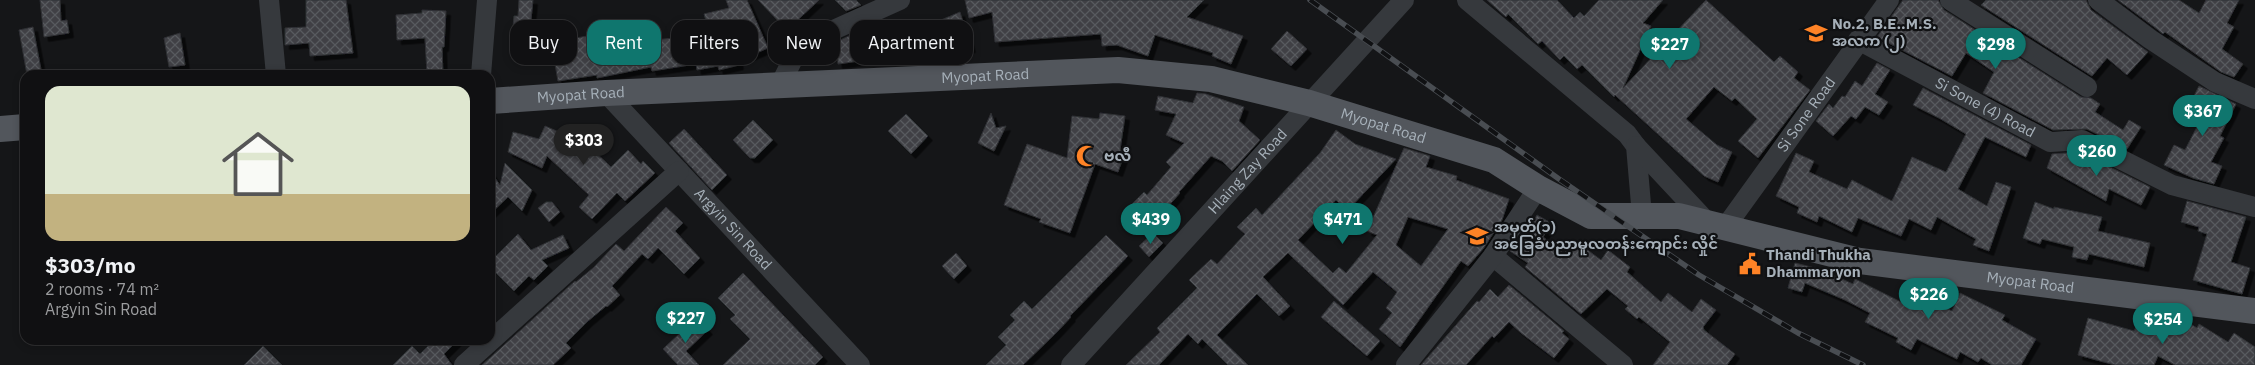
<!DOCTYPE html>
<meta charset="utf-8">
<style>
:root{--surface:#101012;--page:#19191b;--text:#f1f3f6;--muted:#9c9d9f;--line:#303032;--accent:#0f766e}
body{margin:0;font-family:"IBM Plex Sans","Noto Sans Myanmar",sans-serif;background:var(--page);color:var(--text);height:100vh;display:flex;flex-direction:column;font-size:19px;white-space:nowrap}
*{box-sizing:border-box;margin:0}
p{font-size:16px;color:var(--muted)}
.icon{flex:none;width:28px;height:28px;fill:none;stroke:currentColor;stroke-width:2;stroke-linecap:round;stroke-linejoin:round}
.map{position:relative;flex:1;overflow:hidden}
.side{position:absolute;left:20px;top:70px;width:475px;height:275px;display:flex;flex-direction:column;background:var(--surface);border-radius:15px;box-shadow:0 2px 8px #0003,0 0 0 1px var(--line)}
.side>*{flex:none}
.top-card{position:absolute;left:510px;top:20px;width:475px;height:45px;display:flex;gap:10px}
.price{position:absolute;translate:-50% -42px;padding:0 11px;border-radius:18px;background:var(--accent);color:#fff;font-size:16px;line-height:32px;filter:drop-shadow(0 1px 2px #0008)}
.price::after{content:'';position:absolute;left:50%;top:30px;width:15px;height:11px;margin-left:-8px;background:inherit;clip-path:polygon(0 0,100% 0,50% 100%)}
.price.on{background:#222;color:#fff}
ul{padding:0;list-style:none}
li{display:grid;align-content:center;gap:10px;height:265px;padding:0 25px}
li+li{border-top:1px solid var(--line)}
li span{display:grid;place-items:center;height:155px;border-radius:15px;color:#555}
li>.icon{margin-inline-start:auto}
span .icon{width:90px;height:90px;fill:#fffc;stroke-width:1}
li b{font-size:21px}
.chip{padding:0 18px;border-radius:15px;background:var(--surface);box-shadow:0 2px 8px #0003,0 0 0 1px var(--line);font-size:18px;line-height:45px}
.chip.on{background:var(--accent);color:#fff}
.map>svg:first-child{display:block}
.building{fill:url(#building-cross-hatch);stroke:#2f3034;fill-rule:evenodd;filter:url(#shadow)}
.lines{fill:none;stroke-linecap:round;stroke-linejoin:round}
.minor{stroke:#36393d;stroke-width:20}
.major{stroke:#52565c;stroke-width:26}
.rail-casing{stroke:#494d52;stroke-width:5.5}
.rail{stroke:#101113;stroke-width:4;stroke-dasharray:11;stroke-linecap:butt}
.labels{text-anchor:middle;stroke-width:4.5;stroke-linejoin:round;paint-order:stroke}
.poi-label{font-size:15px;font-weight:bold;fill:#a6b0b9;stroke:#101113;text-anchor:start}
.street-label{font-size:15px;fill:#a6b0b9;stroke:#101113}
</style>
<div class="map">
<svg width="2255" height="365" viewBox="0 0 2255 365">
<defs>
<pattern id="building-cross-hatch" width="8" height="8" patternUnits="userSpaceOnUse" patternTransform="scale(1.25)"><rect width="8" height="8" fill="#3f4145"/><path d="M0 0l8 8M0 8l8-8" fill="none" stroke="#585a5e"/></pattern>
<filter id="shadow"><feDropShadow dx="4.5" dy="4.5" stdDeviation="0" flood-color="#0009"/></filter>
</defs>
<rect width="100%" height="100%" fill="#151618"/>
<path class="building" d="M40 0H60L61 21 67 20 69 33 44 37Z
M306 0H346L353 53 310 56 309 43 285 45V28L306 27Z
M519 0H533L528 50 511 49 514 16H518Z
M726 0H747L768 48 738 61 739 65 719 70 718 66 697 70 696 64 652 71 651 67 597 78V75L558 81 551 42 588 36 587 32 603 28 606 45 674 38 709 31 704 14 729 8Z
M758 0H819L787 30Z
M835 0H856L861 5 846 11Z
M965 0H1204L1187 17 1243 36 1231 64 1212 56 1213 53 1155 35 1148 56 1117 45 1102 46 1101 34 995 42 992 12 969 18Z
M1487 0H1557L1574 18 1580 12 1584 16 1599 0H1663L1643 23 1651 26 1623 88 1706 0 1774 62 1780 56 1798 72 1794 78 1810 90 1758 158 1738 141 1757 119 1735 98 1732 101 1714 87 1686 119 1717 145 1732 152 1718 182 1704 176 1615 95 1614 97 1582 65 1577 69 1564 56 1560 60 1542 41 1538 44 1508 14 1506 17Z
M1903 0H1938L1944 10 2081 97 2091 98 2100 104 2095 112 2123 130 2129 120 2141 127 2127 149 2087 129 2053 130 1983 93 1994 72 1966 53 1952 76 1877 37Z
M1986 0H2086L2091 10 2148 52 2127 75 2107 58 2092 76 1981 5Z
M2118 0H2179L2199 13 2206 0H2239L2227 23 2234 27 2222 49 2243 64 2234 77 2221 72 2165 32 2163 34 2157 29Z
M422 10 446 11 444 47H442L443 75H427L425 38 397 40 396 15 422 13Z
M960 12 971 48 923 58 922 55 887 57 838 64 836 42 851 35V42L884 38 885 40 919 39 917 26 934 23Z
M33 27 42 75H27L19 30Z
M1287 31 1307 49 1291 66 1271 49Z
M180 33 185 65 169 67 164 38Z
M1877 63 1890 70 1875 94 1888 102 1879 115 1865 107 1856 119 1851 116 1833 136 1816 121 1829 104 1833 108 1842 96 1845 97 1855 81 1862 86Z
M2199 86 2236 104 2220 136 2224 138 2211 162 2222 166 2214 184 2193 178 2164 165 2174 145 2185 150 2201 119 2186 112Z
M1923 88 2031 145 2026 157 1985 137 1958 189 1987 206 1996 182 2011 187 1989 251 1973 245 1976 239 1937 217 1931 230 1909 219 1901 236 1858 218 1852 232 1819 216 1817 222 1797 213 1799 207 1776 196 1796 153 1814 161 1809 172 1847 189 1852 180 1892 201 1912 157 1946 172 1966 134 1939 118 1913 105Z
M1197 93 1206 94 1244 107 1239 121 1260 140 1232 171 1222 161 1211 156 1179 192 1180 193 1164 211 1167 214 1155 227 1132 204 1144 192 1147 195 1171 167 1166 162 1184 143 1166 135 1176 114 1155 110 1158 96 1193 103Z
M991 113 996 128 1006 126 994 151 978 143Z
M1100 113 1125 116 1120 150 1125 152 1118 172 1095 164 1070 233 1039 222 1041 219 1004 205 1027 144 1067 158 1072 116 1099 119Z
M906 114 928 136 911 154 888 131Z
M753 120 773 140 755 158H750L733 140Z
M545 126 566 135 569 127 611 167 628 150 641 164 643 161 655 173 625 201 617 193 592 219 579 207 589 195 547 156 542 168 508 152 513 132 539 139Z
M684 129 727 175 712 190 669 143Z
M1336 130 1355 144 1396 159 1347 211 1336 200 1298 240 1333 273 1339 267 1346 273 1377 235 1367 231 1404 148 1430 156 1426 167 1457 176 1456 180 1509 199 1502 220 1483 249 1468 266 1461 261 1400 347 1379 329 1392 313 1386 308 1397 292 1373 272 1343 305 1288 253 1263 277 1290 306 1279 316 1257 294 1217 335 1248 365H1228L1202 339 1198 344 1188 334 1159 365H1126L1160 332 1157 328 1197 288 1189 280 1211 259 1217 264 1245 234 1237 227 1256 208 1262 215 1320 153ZM1408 217 1448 229 1421 266 1396 245Z
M2080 152 2150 187 2141 205 2109 189 2106 201 2047 168 2052 154Z
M505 163 532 190 522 211 508 197 490 214V171L500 185Z
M2187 201 2246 217 2231 262 2250 268 2242 294 2193 280 2207 234 2198 231 2199 227 2181 222Z
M546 202H552L560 212 549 222 538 208Z
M2035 202 2054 209V207L2102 217 2098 231 2150 243 2144 267 2089 254 2087 260 2072 257 2074 247 2042 239 2040 244 2023 238Z
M666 207 683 223 675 231 700 258 684 274 658 248 648 259 642 254 612 286 620 295 607 307 606 306 588 321 566 343 571 348 553 365H482L575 281 576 282 593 268 616 244 624 251Z
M1537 215 1551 223 1543 237 1564 254 1574 240 1601 260 1608 250 1630 267 1627 272 1661 302 1668 293 1692 312 1701 299 1716 310 1703 327 1704 330 1735 354 1727 365H1653L1670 342 1639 317 1637 319 1625 309 1628 306 1607 289 1581 314 1525 267 1528 263 1510 251 1522 234 1525 236Z
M1153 233 1163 243 1149 257 1139 246Z
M518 234 531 250 563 235 569 248 542 260 548 266 534 280 529 276 514 291 490 267V262Z
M1106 235 1128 256 1070 316 1071 317 1056 333 1023 365H986L1006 345 998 337 1015 320 1010 315 1024 301 1032 309Z
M956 253 967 266 954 279 942 266Z
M1795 263 1819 269 1853 284 1855 279 1913 308 1919 295 1952 311 1960 293 2005 315 2002 320 2036 339 2021 365H1992L1981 358 1978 362 1960 352 1957 359 1917 339 1911 350 1896 342 1898 338 1865 322 1870 313 1845 300 1805 283 1802 292 1788 288Z
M743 273 823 357 815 365H723L750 339 730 319 735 315 718 298Z
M1509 285 1564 331 1562 333 1569 339 1554 358 1521 333 1509 322 1494 338 1492 336 1466 365H1421L1477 301 1479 302 1490 289 1498 297Z
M1334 301 1380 341 1367 356 1321 317Z
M2143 312 2177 326 2181 318 2197 328 2199 324 2228 342 2234 333 2255 347V365H2175L2158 356 2154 365H2115L2078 355 2088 318 2134 331Z
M696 318 708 330 686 351 699 365H678L663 349Z
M434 340H458L444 354 452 365H393L412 346 420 354Z
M263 346 282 365H244Z"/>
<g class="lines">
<g class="minor">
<path d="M269 0 276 75"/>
<path d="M1467 0 1627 134 1636 146 1642 216"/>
<path d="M1950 0 2087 87"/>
<path d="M2098 0 2150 39 2215 82 2255 99"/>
<path id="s1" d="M1858 40 2050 142 2082 140 2172 185 2255 207"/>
<path d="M481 75 487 0"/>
<path d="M779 87 799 47 809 41 900 0"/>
<path id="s2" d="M606 93 860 365"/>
<path d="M1636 146 1709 224"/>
<path id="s3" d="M1724 229 1889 0"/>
<path d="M1493 256 1623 365"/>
<path d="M464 365 679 171"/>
<path id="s4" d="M1071 365 1404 0"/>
<path d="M1406 365 1493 256 1538 188"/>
</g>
<g class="major">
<path id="s5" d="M490 101 606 93 1118 70 1211 79 1309 103 1494 160 1538 188 1591 216H1679L1860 261 2255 311"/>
<path d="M0 129 25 127"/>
</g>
<g class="rail-casing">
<path id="rail" d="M1310 0 1559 179 1699 275 1798 333 1863 365"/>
</g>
<use href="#rail" class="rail"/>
</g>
<defs>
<g id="school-bare" transform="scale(1.725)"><path d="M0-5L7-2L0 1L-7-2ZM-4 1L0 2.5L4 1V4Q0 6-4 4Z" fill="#ff8326" stroke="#101113" stroke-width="2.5" paint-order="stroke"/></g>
<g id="mosque-bare" transform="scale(1.725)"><path d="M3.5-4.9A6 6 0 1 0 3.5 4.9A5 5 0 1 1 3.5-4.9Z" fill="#ff8326" stroke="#101113" stroke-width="2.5" paint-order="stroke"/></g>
<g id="civic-bare" transform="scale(1.725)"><path d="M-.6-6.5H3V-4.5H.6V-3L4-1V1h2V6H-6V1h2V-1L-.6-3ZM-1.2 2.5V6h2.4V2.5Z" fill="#ff8326" stroke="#101113" stroke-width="2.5" paint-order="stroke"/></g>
</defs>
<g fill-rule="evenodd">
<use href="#school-bare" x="1816" y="33"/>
<use href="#mosque-bare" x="1087" y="156"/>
<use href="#school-bare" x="1477" y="236"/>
<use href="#civic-bare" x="1750" y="264"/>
</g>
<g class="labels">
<g class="poi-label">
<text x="1832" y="29">No.2, B.E..M.S.<tspan x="1832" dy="17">အလက (၂)</tspan></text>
<text x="1104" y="161">ဗလီ</text>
<text x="1494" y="232">အမှတ်(၁)<tspan x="1494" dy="17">အခြေခံပညာမူလတန်းကျောင်း လှိုင်</tspan></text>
<text x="1766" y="260">Thandi Thukha<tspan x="1766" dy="17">Dhammaryon</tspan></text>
</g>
<g class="street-label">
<text dy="5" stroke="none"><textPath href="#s5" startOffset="496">Myopat Road</textPath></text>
<text dy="5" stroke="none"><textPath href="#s5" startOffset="91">Myopat Road</textPath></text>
<text dy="5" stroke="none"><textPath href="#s1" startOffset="144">Si Sone (4) Road</textPath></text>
<text dy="5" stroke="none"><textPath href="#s3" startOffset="141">Si Sone Road</textPath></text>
<text dy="5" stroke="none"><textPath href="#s5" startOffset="901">Myopat Road</textPath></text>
<text dy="5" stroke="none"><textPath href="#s4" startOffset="262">Hlaing Zay Road</textPath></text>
<text dy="5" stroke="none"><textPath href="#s2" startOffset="186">Argyin Sin Road</textPath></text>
<text dy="5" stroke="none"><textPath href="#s5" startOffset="1575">Myopat Road</textPath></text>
</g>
</g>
</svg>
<b class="price" style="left:1670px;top:70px">$227</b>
<b class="price" style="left:1996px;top:70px">$298</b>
<b class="price" style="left:2203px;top:137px">$367</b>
<b class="price on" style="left:584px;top:166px">$303</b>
<b class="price" style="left:2097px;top:177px">$260</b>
<b class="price" style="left:1151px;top:245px">$439</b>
<b class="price" style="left:1343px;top:245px">$471</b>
<b class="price" style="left:1929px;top:320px">$226</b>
<b class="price" style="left:686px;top:344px">$227</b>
<b class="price" style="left:2163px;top:345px">$254</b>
<div class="top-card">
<a class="chip">Buy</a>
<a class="chip on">Rent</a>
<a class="chip">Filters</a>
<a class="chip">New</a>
<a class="chip">Apartment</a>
</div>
<section class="side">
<ul>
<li><span style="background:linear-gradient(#dfe7d0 70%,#c2b280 0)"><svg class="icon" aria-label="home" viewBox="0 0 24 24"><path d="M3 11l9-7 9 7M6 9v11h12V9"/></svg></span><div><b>$303/mo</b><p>2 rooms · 74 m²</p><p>Argyin Sin Road</p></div></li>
</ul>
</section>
</div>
